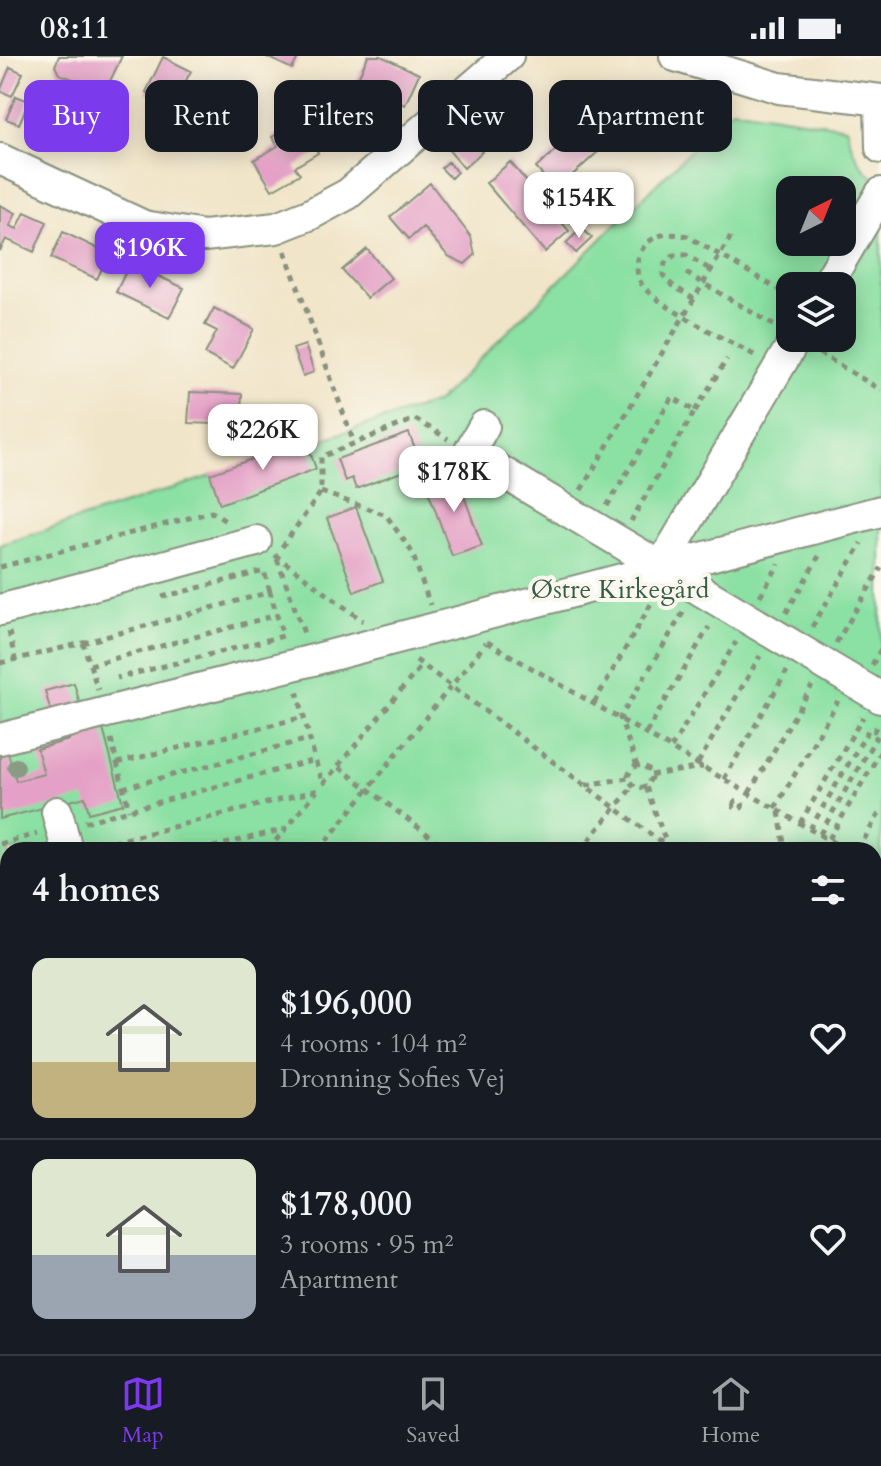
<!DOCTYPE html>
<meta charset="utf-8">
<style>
:root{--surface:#171b24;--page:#20242c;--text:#f1f3f6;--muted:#9ea1a6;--line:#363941;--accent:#7c3aed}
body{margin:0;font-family:Cardo,serif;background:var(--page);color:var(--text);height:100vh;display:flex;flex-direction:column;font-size:30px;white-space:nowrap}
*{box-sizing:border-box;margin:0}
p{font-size:26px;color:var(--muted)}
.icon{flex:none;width:44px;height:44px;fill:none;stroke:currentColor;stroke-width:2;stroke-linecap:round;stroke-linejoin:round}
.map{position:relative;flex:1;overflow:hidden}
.sheet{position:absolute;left:0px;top:786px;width:882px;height:512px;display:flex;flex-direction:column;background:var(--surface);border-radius:24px 24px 0 0;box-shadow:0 4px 20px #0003}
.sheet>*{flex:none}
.guide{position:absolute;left:24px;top:24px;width:834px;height:72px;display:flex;gap:16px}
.needle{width:52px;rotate:43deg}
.tools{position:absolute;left:776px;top:120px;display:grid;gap:16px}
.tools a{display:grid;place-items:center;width:80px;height:80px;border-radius:16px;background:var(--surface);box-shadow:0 4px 20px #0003;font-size:40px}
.price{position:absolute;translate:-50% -68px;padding:0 18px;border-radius:16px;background:#fff;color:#222;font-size:26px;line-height:52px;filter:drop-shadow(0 2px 4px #0008)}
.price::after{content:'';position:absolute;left:50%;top:48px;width:24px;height:18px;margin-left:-12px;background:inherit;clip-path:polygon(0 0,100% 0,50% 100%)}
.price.active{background:var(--accent);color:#fff}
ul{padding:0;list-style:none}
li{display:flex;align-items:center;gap:24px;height:200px;padding:0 32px}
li+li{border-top:2px solid var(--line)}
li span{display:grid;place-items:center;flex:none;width:224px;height:160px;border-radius:16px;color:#555}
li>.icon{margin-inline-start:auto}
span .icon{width:96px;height:96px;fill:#fffc;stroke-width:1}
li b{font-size:34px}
h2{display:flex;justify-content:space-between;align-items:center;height:96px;padding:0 32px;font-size:34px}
.pill{padding:0 28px;border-radius:16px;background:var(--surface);box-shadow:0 4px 20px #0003;font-size:28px;line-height:72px}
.pill.active{background:var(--accent);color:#fff}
.status{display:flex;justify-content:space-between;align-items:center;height:56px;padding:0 40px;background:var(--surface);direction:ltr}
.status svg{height:22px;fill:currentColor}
.menu{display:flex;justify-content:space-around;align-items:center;height:112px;border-top:2px solid var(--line);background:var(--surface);font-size:22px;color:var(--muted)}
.menu a{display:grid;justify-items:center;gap:4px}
.menu .active{color:var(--accent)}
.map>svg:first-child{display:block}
.industrial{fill:#c9bfd7}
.green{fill:#8be0a3;stroke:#558e6c;stroke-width:2;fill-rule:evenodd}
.forest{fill:#70be89;stroke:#487e5e;stroke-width:2}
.building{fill:#e4a0c6}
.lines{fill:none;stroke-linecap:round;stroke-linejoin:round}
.minor-casing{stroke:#88917e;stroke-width:34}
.path{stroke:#88917e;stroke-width:5;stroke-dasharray:6 6;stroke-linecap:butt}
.minor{stroke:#fff;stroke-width:30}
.rail{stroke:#1f3d34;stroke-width:6;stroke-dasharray:12 6;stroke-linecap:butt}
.tree{fill:#8a9b83}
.labels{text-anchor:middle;stroke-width:8;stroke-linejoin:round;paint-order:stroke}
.park-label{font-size:26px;fill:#355e4a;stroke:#fbf7ec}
</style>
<div class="status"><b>08:11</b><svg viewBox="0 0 49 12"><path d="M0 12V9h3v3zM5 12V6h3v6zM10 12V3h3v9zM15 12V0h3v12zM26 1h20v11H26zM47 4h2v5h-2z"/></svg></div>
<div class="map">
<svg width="881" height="1298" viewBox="0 0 881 1298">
<rect width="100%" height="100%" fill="#fbf7ec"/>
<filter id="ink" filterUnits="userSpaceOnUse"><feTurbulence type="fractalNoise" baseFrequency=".0125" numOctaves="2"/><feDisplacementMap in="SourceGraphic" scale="16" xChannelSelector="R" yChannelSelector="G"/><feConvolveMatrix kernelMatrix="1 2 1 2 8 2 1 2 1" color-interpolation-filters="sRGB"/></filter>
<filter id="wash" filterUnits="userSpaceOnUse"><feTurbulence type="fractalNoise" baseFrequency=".006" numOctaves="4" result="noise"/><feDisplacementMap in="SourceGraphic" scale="32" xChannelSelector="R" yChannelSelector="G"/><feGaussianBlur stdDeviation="1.8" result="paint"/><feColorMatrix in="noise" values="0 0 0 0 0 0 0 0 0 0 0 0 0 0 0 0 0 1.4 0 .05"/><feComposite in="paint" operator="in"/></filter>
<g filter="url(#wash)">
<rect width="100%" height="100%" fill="#f1e5c9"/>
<path class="industrial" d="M0 991 8 992V1290H874V1156L881 1157V1298H0Z"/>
<path class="green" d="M732 53 846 71C852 96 860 113 881 128V1114L874 1113V794H8V927L0 925V489L437 346ZM790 134H842V186H790ZM790 230H842V282H790Z"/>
<path class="forest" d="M0 925 8 927V992L0 991Z"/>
<g id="blocks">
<path class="building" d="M59 0H122L95 57 75 47 84 27 59 18 55 10Z
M265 0H299L292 13Z
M368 0H381L419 18 405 49 356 26Z
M163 1 191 15 182 32 202 42 185 76 159 64 167 45 146 36Z
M10 11 23 17 12 40 0 35Z
M16 40 29 45 19 68 6 63Z
M611 40 633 64 556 134 536 112 567 84 556 73 575 55 584 65Z
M316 52 356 71 345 94 320 81 312 61Z
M687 52 704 70 682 90 666 71Z
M299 65 318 97 295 111 300 118 272 134 254 104 278 90 272 81Z
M484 73 494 84 487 90 478 79Z
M465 76 482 96 464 112 447 92Z
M448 106 457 116 451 122 441 112Z
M510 106 569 175 545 196 486 127Z
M430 127 471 181 475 199 465 208 448 200 423 171 409 183 390 161Z
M0 149 16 157 10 170 17 173 25 156 47 166 34 196 6 183 0 195Z
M582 172 592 182 576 197 566 187Z
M63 176 109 198 97 223 51 202Z
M367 193 391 222 367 242 342 214Z
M130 207 184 232 169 262 116 236Z
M214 252 254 273 233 313 205 298 217 275 205 269Z
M305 289 314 316 303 320 293 293Z
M190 336 242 338 240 369 188 367Z
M409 377 417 399 411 401 415 411 356 433 352 422 345 425 337 403Z
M306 384 316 413 220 448 210 418Z
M455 415 482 490 452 500 425 426Z
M356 451 383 525 354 536 327 462Z
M74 627 80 648 51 656 45 635Z
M102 669 123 748 89 757 85 741 0 763V695L7 693 16 725 44 718 37 693 69 684 68 678Z
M0 1113 8 1115V1290H535L529 1298H0Z
M729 1290H803L807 1293 803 1298H724Z"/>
</g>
</g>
<g filter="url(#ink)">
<use href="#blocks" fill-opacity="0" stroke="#88917e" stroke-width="2"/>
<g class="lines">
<g class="minor-casing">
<path id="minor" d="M675 0 779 32 881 44
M880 44 881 92
M0 103 144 170 204 180 276 172 309 159 348 138 508 0
M826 230 881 137
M484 370 469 396 472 398 881 642
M660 512 796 282
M0 554 256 485
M0 683 313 604 881 455
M57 756 67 794
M0 899 8 901
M874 1100 881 1099
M0 1152 8 1155
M415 1290 424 1298
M848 1290 871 1298
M689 1298 695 1290"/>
</g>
<path class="path" d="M285 195 354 387
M686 217 775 270
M694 243 672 229 663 219 665 207 675 199H686L711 214
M819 297 881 334
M754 299C731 286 651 247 641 227 635 216 636 203 643 192 655 176 670 177 687 180L790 240
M695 355 727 303
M581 434 733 177
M321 436 386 459 412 496 430 549
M607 450 672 341 695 355 631 465
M282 491 321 436V401L415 363 448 383
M275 499 363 565
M277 503 305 580
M0 511 212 456 227 466
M760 540 779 508
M162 541 264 515 270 536
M786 557 819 500
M812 571 862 487
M9 576 15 603
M487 586 846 794
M83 587 270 536 283 580 117 622
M836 587 881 512
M416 604 672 794
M0 607 83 587 98 634
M90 609 277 559
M872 609 881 593
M295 639 298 638 315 704
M594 647 654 543
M646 677 709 571
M111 683 129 754
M671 692 736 586
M117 707 304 661
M698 707 760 600
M637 710 620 662 684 555
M339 711 448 794
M651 719 703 711
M724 723 787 615
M323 728 422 609
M586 729 628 722
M646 731 636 732 629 725 628 719 634 711 641 709 650 715 651 722 646 731 667 789
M123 732 309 683
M749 737 812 630
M733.5 749a4.5 4.5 0 1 1 9 0a4.5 4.5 0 1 1-9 0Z
M775 752 838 645
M779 756 785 794
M85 766 315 704 323 728
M800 767 863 661
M810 773 869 673 874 675 878 667
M820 778 878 678 874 675
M829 783 881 695
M0 788 37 778
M90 792 318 734
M201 794 285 773
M268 794 317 735
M319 794 486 587
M581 794 633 730
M858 794 881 754
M874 810 881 814
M0 815 8 813
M0 846 8 844
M0 868 8 867
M874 944 881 949
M0 948 8 950
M874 993 881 983
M874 1033 881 1023
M874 1138 881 1139"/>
<use href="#minor" class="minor"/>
<path class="rail" d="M0 997 8 998
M0 1014 8 1015
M0 1036 8 1038
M0 1053 8 1055
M874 1168 881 1170
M874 1182 881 1184
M874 1205 881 1206
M874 1221 881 1222"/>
</g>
<circle class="tree" cx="16" cy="711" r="9"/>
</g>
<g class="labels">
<g class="park-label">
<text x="620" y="542">Østre Kirkegård</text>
</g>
</g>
</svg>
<div class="tools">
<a><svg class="needle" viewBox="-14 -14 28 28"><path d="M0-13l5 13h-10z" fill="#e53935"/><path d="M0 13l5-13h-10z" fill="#9ea1a6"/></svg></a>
<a><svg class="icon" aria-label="layers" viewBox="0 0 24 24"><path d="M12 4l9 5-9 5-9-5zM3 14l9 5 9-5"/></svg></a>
</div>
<b class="price" style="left:579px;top:184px">$154K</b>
<b class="price active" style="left:150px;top:234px">$196K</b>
<b class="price" style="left:263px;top:416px">$226K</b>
<b class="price" style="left:454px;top:458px">$178K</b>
<div class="guide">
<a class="pill active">Buy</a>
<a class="pill">Rent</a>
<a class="pill">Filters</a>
<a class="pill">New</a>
<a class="pill">Apartment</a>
</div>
<section class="sheet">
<h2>4 homes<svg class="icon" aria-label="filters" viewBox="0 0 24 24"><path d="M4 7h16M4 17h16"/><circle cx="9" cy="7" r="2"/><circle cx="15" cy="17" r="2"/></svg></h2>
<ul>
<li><span style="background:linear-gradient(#dfe7d0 65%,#c2b280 0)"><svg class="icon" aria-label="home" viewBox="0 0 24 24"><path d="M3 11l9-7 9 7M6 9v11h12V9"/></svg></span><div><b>$196,000</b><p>4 rooms · 104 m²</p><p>Dronning Sofies Vej</p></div><svg class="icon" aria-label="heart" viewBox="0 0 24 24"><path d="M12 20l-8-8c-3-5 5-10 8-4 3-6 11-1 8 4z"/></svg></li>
<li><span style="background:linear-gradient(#dfe7d0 60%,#9aa5b1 0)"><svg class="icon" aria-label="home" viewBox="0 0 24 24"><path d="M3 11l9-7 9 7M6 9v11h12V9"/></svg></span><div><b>$178,000</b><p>3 rooms · 95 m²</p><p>Apartment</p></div><svg class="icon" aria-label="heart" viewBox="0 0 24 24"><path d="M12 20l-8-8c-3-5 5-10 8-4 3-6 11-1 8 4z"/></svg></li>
</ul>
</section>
</div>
<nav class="menu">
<a class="active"><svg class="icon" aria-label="map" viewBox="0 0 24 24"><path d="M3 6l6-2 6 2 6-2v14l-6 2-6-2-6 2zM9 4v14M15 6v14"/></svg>Map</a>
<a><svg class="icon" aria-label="saved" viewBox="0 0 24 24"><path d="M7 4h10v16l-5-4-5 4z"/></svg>Saved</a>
<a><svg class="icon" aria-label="home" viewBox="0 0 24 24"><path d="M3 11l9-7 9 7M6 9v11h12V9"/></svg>Home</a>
</nav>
